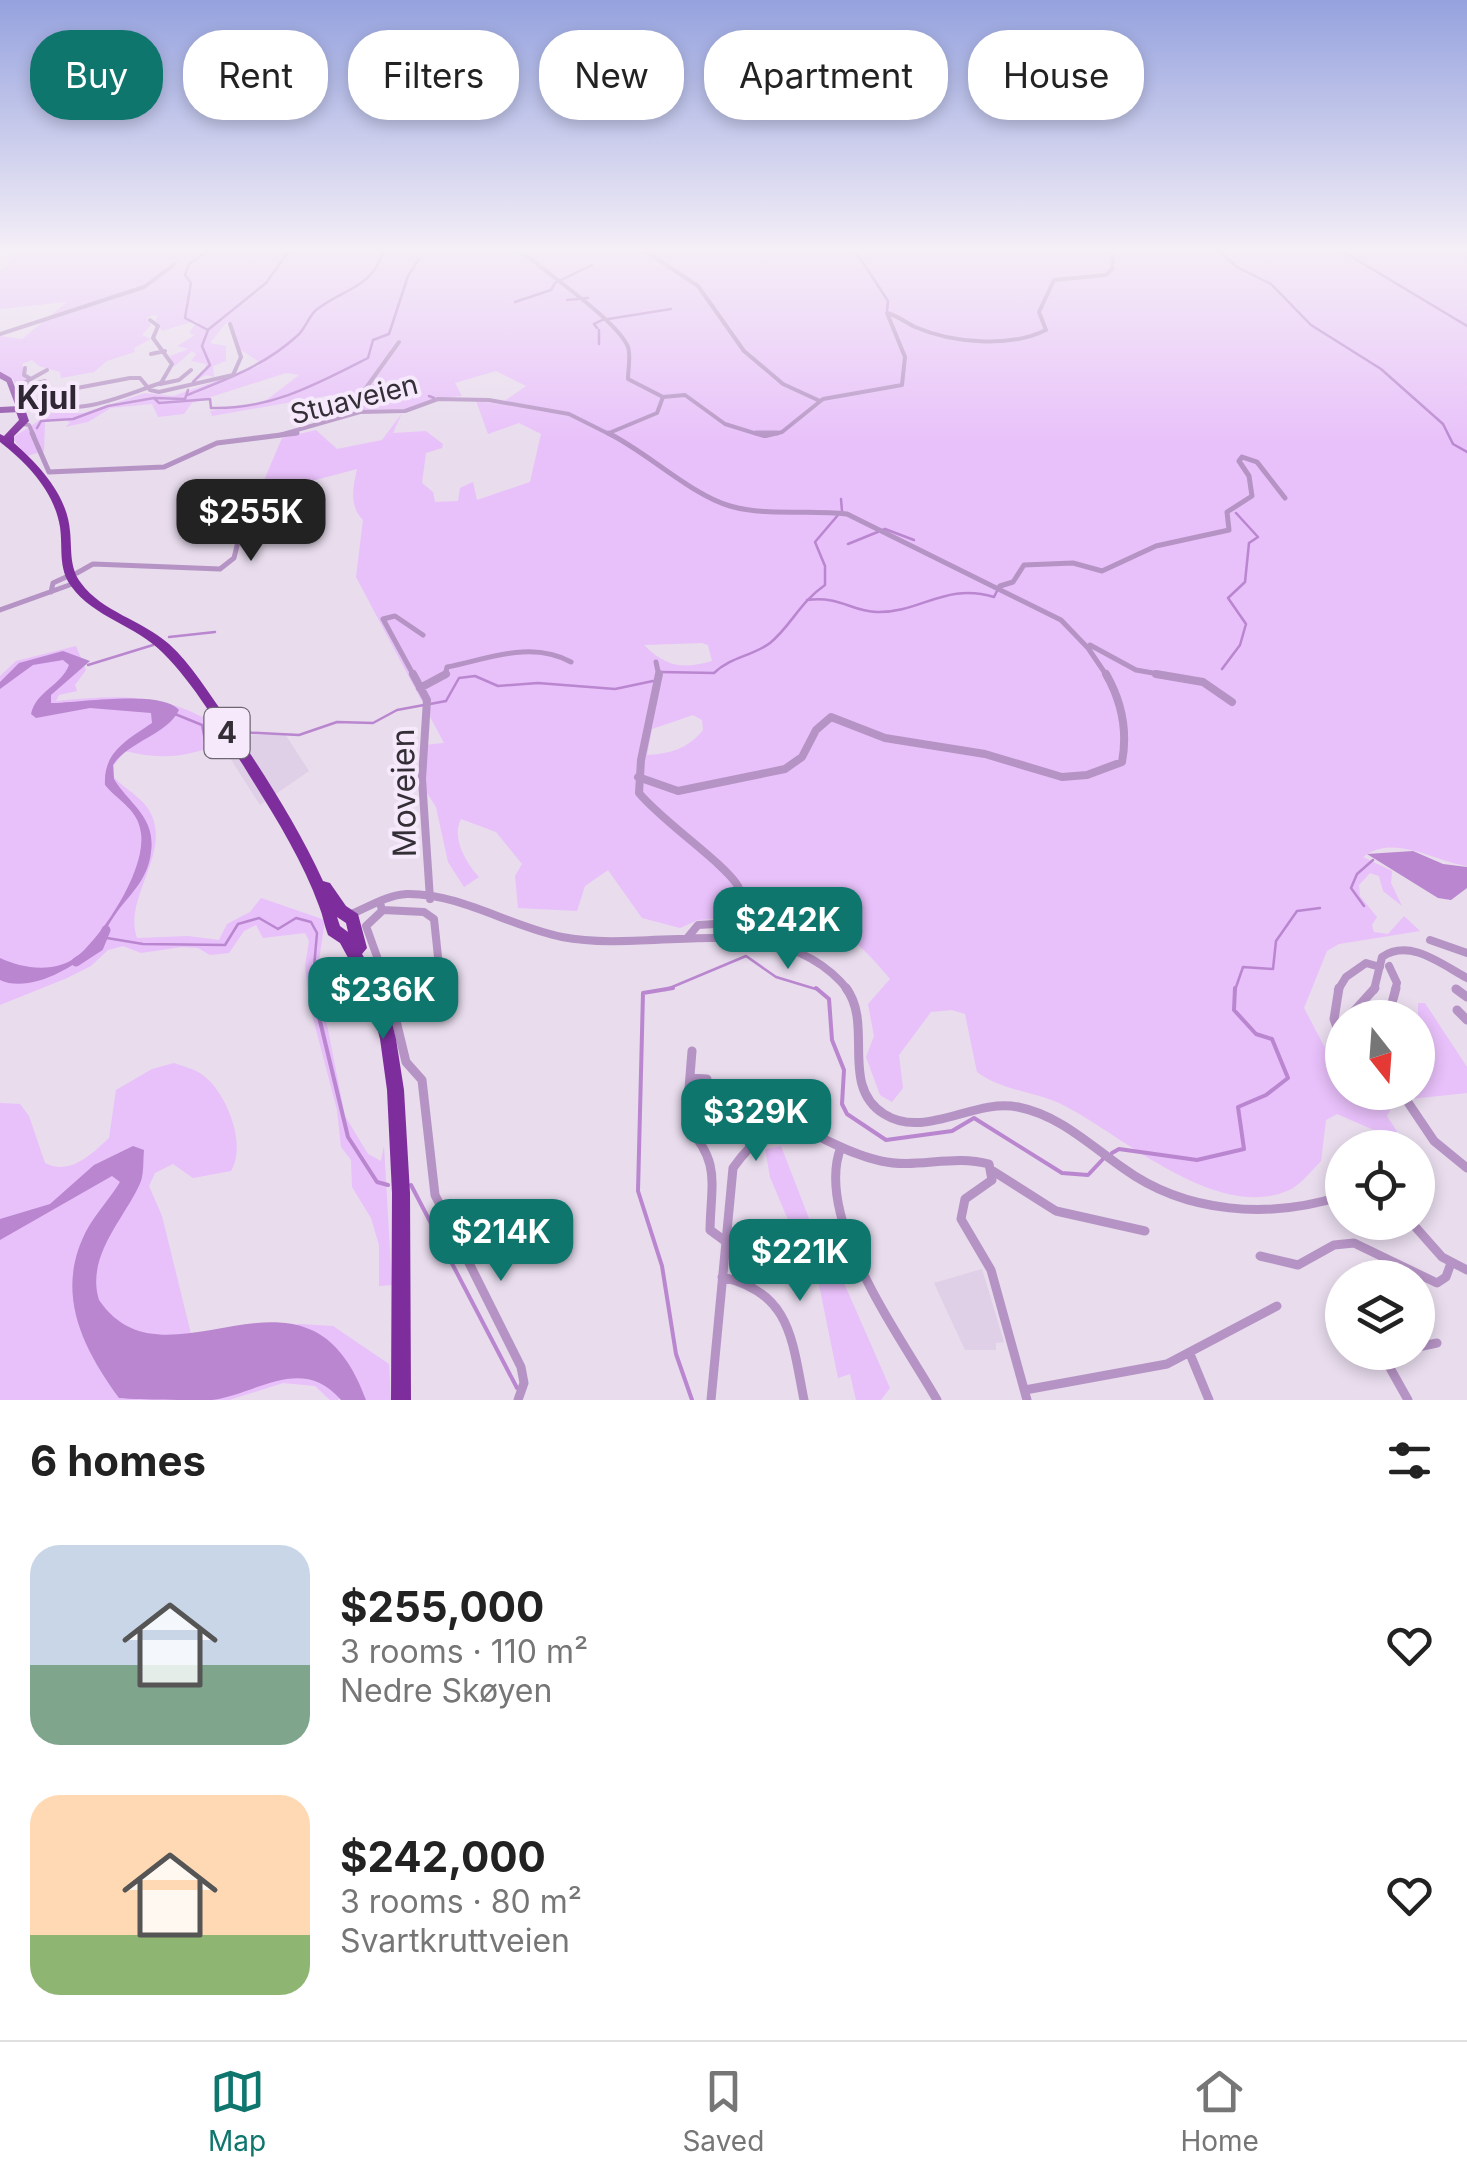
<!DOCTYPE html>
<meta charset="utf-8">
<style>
:root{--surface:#fff;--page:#f6f6f6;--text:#222;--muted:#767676;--line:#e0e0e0;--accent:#0f766e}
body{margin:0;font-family:Inter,sans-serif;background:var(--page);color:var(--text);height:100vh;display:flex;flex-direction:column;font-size:38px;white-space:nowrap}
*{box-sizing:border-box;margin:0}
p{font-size:32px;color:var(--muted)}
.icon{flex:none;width:55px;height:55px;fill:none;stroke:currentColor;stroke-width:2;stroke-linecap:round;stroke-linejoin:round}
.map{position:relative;height:1400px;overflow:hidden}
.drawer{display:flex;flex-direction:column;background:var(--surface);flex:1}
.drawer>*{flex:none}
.guide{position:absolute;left:30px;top:30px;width:1408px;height:90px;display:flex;gap:20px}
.needle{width:65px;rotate:163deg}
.buttons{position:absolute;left:1325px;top:1000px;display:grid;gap:20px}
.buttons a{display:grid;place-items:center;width:110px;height:110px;border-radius:50%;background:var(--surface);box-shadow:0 5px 15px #0003;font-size:50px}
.price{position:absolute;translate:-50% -85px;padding:0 22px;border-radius:20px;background:var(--accent);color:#fff;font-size:32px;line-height:65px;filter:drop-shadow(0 2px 5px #0008)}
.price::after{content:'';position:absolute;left:50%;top:60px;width:30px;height:22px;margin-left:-15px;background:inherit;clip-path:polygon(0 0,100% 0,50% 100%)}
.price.current{background:#222;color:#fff}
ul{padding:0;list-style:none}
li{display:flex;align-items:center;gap:30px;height:250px;padding:0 30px}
li span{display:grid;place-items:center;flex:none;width:280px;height:200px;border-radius:30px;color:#555}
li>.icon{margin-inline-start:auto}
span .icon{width:120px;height:120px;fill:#fffc;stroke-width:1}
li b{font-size:42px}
h2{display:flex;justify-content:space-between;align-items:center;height:120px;padding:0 30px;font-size:42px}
.pill{padding:0 35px;border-radius:40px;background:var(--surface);box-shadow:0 5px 15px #0003;font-size:35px;line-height:90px}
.pill.current{background:var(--accent);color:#fff}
.tabs{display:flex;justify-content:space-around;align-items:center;height:140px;border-top:2px solid var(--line);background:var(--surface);font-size:28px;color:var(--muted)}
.tabs a{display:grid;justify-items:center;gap:5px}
.tabs .current{color:var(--accent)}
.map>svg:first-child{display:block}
.built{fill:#dfcfe7}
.green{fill:#e8c0fa;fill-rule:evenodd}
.water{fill:#b986cf}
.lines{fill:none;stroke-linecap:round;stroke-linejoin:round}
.stream-far1{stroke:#b986cf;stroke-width:2.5}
.stream{stroke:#b986cf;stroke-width:4}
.river{stroke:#b986cf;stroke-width:9}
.minor-far3{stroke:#b593c4;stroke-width:4}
.minor-far2{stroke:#b593c4;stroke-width:5}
.minor-far1{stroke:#b593c4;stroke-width:8}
.minor{stroke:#b593c4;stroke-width:9}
.major{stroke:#8d4ca7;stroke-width:6}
.highway{fill:#7e2e9c;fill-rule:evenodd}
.labels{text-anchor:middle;stroke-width:8;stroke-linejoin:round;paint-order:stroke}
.far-street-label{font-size:28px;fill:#342f36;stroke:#f5e9fb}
.shield{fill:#f5e9fb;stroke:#6e6771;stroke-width:2.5}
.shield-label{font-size:30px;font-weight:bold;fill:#342f36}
.far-quarter-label{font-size:32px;font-weight:bold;fill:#302734;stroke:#f5e9fb}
.street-label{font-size:32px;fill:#342f36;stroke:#f5e9fb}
</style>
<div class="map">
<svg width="1467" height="1400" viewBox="0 0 1467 1400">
<rect width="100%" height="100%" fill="#e8dced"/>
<path class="built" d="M285 734 309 771 260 805 221 744 239 736Z
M982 1269 1004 1342 996 1343V1350H965L934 1283Z"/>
<path class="green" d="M0 251H1467V866C1435 862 1394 833 1363 857L1392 871 1391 883 1402 906 1383 891 1379 876 1370 873 1359 885 1360 896 1377 917 1372 925 1374 932 1388 934 1404 916 1420 931 1339 944 1327 951 1304 1008 1342 1080V1092L1387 1093 1395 1101 1387 1116 1398 1133 1397 1140 1337 1114 1326 1120 1321 1161C1311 1171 1300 1186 1287 1191 1215 1221 1121 1134 1063 1105 1035 1091 1002 1091 977 1072L965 1014 952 1010 931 1012 899 1055 903 1088 892 1102 880 1095 866 1057 874 1036 868 1004 890 979C870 955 853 936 823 923 793 909 778 914 753 889L734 888 739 904 729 918 698 920 680 928 642 918 608 870 585 886 577 911 518 908 515 876 522 864 496 832 461 819C451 837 466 863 479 877L464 887 448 862 436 807 422 785 424 745 444 743 356 577 363 520C349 506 353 487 357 469L304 483 296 513 310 522 304 526 291 521 285 506 286 488 262 485 282 438 316 430 337 449 382 440 402 413 393 433 426 431 443 444 442 448 426 453 422 483 433 492 435 502 458 501 460 488 473 482 477 500 530 482 541 434 519 423 488 434 476 401 500 404 526 386 496 371 455 383 462 396 440 398 406 409 362 410 363 402 349 392 212 416 210 411 261 404 299 375 286 373 192 403 184 414 158 417 152 404 111 408 88 422 65 427 70 423 65 419 45 422 44 451 27 456 12 438 51 413H84L145 393 173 396 259 366V362L237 347 236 334 227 322 210 343 226 346V361L213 366 214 377 206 375 192 382 204 373 206 364 191 361 196 354 192 351 174 367 170 356 188 349 177 346 195 335 189 333 198 320 162 331 155 320 158 316 153 315 146 318 151 325 142 335 151 339 134 348 135 352 107 361 94 372 61 378 60 372 39 366 32 360 22 364 27 381 16 387 13 379 0 373V336L22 339 67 302 0 309V271L14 259ZM702 643 708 645 712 661C684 669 667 668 644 645ZM693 715 702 720 703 730C688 749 669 754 647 755L652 729Z
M76 646 86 670 75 685 77 691 59 695 56 701C108 696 156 692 202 717L208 714 224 737 221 744C186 757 161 760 125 751L114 765V777C126 791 145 798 152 816 169 856 123 899 137 938L188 936 219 940 227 924 250 912 261 898 325 920 317 974 345 1116 368 1154 381 1161 384 1146 392 1285 379 1286V1245L371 1218 352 1187 351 1160 341 1147 337 1110 309 1003 305 966 309 941 305 933 263 938 256 925 244 931 229 953 210 955 198 948 182 947 141 953 123 946 108 950 91 966 67 978 0 1005V676L16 661Z
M1418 1003H1425L1467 1067V1093L1401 1100 1394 1093 1418 1092Z
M174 1063C185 1067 195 1069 204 1076 227 1094 247 1145 231 1171L193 1178 173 1164 155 1173 149 1186 162 1216 195 1350 206 1355 273 1329 299 1324 333 1326 389 1364 391 1400H357L351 1385 338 1400H330L315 1386 283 1383 229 1400H0V1103L20 1104 29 1116 45 1163C69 1176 91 1155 109 1138L116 1090 152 1069Z
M781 1146 820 1247 833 1254 846 1249 851 1254 837 1267 890 1388 881 1400H856L850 1374 838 1378 815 1265H807L770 1177 765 1149Z"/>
<path class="water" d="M63 651 90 661 51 695V703C77 703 162 689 179 710 167 735 129 741 113 765L114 779C129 804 156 817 151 852 148 879 132 892 117 912 108 924 102 939 91 950 72 970 27 993 0 980V958C23 969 58 974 80 954 106 930 146 869 141 833 138 809 119 802 105 785 103 752 127 740 152 723L151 713 90 708 36 718 31 714C36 691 61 686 69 665L63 660 33 665 0 689V682L19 663Z
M1413 851 1443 864 1467 867V888L1451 900 1438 898 1367 854Z
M133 1146 144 1150C143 1160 144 1172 141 1181 127 1216 85 1255 99 1300 167 1400 307 1235 366 1400H341C302 1354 257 1394 212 1400 186 1400 143 1400 119 1398 81 1346 53 1289 89 1226 98 1211 111 1197 120 1182L112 1176 0 1240V1219L50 1204 94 1165Z"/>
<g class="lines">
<path class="stream-far1" d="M1219 251 1237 267 1271 284 1311 325 1381 369 1443 424 1453 444 1467 452
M1342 251 1467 326
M856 252 888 301 887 311
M567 300 588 298
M515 302 551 290 555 283 592 265
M597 328 594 324 602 320 671 309
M209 329 266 283 289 251
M599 330V344
M193 382 210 365 202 346 208 330 185 318 191 283 185 275 189 264 208 251
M187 395C227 379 264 366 297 336 305 329 308 318 315 311 340 290 374 288 383 251
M429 396 434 398
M154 398 159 403 210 399 211 408C270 410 317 384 368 358L373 340 389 334 408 276 419 259
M37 428 41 421 73 419 108 406 154 398 185 399 188 390
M841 499 842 511
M848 544 885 529 914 540
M807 600C841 596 850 611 877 612 920 613 946 582 994 597L998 589
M169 637 215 632
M88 665 153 645
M1222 669 1240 645 1246 624 1228 598 1245 582 1249 543 1258 537 1236 513
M661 672 714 673C730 657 753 656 770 643 791 626 799 603 825 585V566L815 542 838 515
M430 704 446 701 459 678 475 676 498 686 538 683 615 689 653 681
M175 714 202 725 205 740 224 738
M238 732 299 735 337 722 373 723 397 710 424 705
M1364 906 1351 888 1357 874 1373 860
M101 937 143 944 225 945 238 924 259 918 278 929 296 918 311 922 317 933 312 990
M665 990 746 956 776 977 819 990
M1235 990 1243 967 1273 969 1276 941 1297 911 1320 908"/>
<path class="stream" d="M312 988 348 1137 377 1182 388 1185
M673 988 643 993 638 1191 662 1266 676 1354 692 1400
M816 988 829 999 832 1040 844 1070 842 1104 847 1114 886 1140 952 1131 974 1118 1062 1173 1088 1175 1105 1157
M1112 1153 1119 1149 1197 1160 1244 1149 1238 1107 1266 1095 1288 1078 1272 1039 1256 1034 1234 1010 1235 988
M411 1185 517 1388"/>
<path class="river" d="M76 962 99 947 106 930"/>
<path class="minor-far3" d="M521 251C546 273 618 321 628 347 631 356 628 369 628 379L663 397
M645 251 698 286 744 351 783 384 820 401
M0 334 144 287 175 264
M151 354 165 351
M25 368 24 375 31 379
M160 384 179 380 191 370
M26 386 45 381
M13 389 47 370
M663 397 685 395 725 424 764 436
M34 401C78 418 118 397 161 383L172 364 153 338 158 326 150 320
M21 408 61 391 130 378H140L150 390 159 392 233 375 241 357 230 324
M361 411 363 392 399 342
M23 424 29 425 34 436
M609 433 657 413 663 397
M276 436 360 412 405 411 438 399 489 400 569 414 613 436
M766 436 782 432 823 399 902 385 905 357 887 313C898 316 905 322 915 327 952 343 1010 348 1046 330L1039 312 1054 280 1106 275 1112 269 1113 251"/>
<path class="minor-far2" d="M32 433 49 472 164 467 217 443 297 433
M608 433C647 452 690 494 730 506 769 517 807 509 847 514L1061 620 1088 648 1107 676
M756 433H777
M77 573 93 564 220 569 234 558 244 517
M1000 586 1013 582 1024 565 1073 563 1102 571 1156 546 1229 530 1227 512 1252 496 1249 476 1239 461 1242 457 1257 462 1285 498
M51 592 53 583 66 577
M0 610 75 583
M1090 645 1136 670 1170 676
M656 662 659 676
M414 676 383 619 395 616 423 635
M445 676 447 667C488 659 531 640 571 662"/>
<path class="minor-far1" d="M413 674 427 700 422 779 430 899
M659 674 641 760 639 793C663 822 723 862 738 886 745 900 742 912 733 923L698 925 688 937
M1156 674 1203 682 1232 702
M420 688 446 674
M638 777 678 791 785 769 802 757 816 730 831 717 885 738 985 754 1062 777 1087 775 1122 762C1128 730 1122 702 1106 674
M380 902 382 911 366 926 389 990
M383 910 424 912 434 919 441 985
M349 915C367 908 386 895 407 894 460 893 511 927 562 937 655 955 779 904 848 990
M1430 940 1467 953
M1389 966 1397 983 1395 990
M1338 990 1346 977 1366 963 1380 967
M1374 990 1382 957C1410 938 1441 964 1467 978"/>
<path class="minor" d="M388 988 406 1062 422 1080 435 1195 521 1367 524 1383 518 1400
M846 988C874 1025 839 1086 884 1114 925 1140 974 1098 1018 1107 1059 1115 1090 1145 1123 1168 1186 1214 1270 1219 1342 1196
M1339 988 1334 1019 1342 1041
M1456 989 1467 997
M1457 1010 1467 1020
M1348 1018 1375 988
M1388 1018 1396 988
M692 1051 686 1125C721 1163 711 1181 710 1230L725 1241
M690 1078 707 1079
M1401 1092 1434 1141 1467 1168
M688 1107 706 1108
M841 1147C813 1219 901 1337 937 1400
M993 1171 1056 1211 1145 1231
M1411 1222 1442 1257 1467 1270
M1260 1256 1298 1265 1334 1245 1354 1243 1437 1283 1446 1277 1451 1263
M722 1277C791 1292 792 1340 804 1400
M1418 1347 1437 1343
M1381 1352 1408 1400
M1190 1354 1209 1400
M1388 1364 1406 1352
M1025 1390 1167 1364 1277 1306
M711 1400 733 1168C787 1091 814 1147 881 1161 916 1169 953 1154 989 1164L992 1180 965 1199 961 1219 991 1270 1027 1400"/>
<path class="major" d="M0 375 9 380 20 409
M0 410 20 409"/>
<path class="highway" d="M20 406 25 409 29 421 14 436V443C40 466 67 495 70 531 72 550 69 567 81 583 102 612 142 620 169 644 191 664 208 692 225 716 261 769 297 824 323 881L330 883 346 906 358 914 367 948 362 954 384 990 396 1039 404 1090 410 1193 411 1400H391L392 1193 387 1090 380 1039 369 996 340 943 328 935C324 925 323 915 319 906 301 856 270 809 243 765 219 727 195 685 163 653 136 625 94 618 71 586 58 568 63 548 60 527 54 491 28 464 0 442V434L4 436 19 420 15 409ZM337 917 346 923 348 932 340 926Z"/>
</g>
<linearGradient id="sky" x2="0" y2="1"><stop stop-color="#95a2de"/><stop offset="0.56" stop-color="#f5eff7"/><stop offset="1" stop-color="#f5eff7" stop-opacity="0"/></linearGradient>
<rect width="1467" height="447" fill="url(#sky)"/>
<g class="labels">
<g class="far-street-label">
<text transform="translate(354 399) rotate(-14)" y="10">Stuaveien</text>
</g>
<rect class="shield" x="204.5" y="708" width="45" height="50" rx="8"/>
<g class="shield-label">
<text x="227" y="743">4</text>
</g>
<g class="far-quarter-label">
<text x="47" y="409">Kjul</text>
</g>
<g class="street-label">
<text transform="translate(404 793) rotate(-91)" y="11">Moveien</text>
</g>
</g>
</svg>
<div class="buttons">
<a><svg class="needle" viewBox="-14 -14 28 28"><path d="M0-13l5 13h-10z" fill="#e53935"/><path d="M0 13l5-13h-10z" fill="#767676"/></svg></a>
<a><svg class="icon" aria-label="locate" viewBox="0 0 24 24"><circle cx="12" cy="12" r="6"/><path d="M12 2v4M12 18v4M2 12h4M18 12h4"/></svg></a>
<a><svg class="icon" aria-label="layers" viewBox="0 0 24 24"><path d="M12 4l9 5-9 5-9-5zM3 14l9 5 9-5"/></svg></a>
</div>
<b class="price current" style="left:251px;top:564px">$255K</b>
<b class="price" style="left:788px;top:972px">$242K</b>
<b class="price" style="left:383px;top:1042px">$236K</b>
<b class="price" style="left:756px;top:1164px">$329K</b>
<b class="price" style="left:501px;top:1284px">$214K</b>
<b class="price" style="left:800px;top:1304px">$221K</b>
<div class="guide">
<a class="pill current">Buy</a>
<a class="pill">Rent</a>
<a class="pill">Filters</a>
<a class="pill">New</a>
<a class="pill">Apartment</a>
<a class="pill">House</a>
</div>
</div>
<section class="drawer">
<h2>6 homes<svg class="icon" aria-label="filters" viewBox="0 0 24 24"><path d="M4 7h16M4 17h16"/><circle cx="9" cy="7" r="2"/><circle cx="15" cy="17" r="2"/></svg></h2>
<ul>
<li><span style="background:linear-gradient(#c9d6e8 60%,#7fa58c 0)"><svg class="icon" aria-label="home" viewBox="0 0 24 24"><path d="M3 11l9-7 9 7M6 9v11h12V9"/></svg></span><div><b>$255,000</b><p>3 rooms · 110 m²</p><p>Nedre Skøyen</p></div><svg class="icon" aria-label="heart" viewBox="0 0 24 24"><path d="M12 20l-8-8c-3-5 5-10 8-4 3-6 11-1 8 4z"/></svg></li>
<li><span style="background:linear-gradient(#ffd9b3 70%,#8fb573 0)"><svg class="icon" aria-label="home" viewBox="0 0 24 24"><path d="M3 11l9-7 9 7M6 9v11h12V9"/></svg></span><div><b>$242,000</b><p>3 rooms · 80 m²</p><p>Svartkruttveien</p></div><svg class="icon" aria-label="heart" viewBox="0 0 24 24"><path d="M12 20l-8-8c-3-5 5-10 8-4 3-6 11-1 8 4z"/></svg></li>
</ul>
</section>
<nav class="tabs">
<a class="current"><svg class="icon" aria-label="map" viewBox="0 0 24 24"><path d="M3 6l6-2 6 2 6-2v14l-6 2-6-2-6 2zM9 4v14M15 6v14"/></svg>Map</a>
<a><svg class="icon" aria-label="saved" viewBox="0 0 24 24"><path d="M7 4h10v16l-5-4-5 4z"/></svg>Saved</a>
<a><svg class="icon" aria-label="home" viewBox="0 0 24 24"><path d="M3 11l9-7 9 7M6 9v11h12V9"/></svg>Home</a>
</nav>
